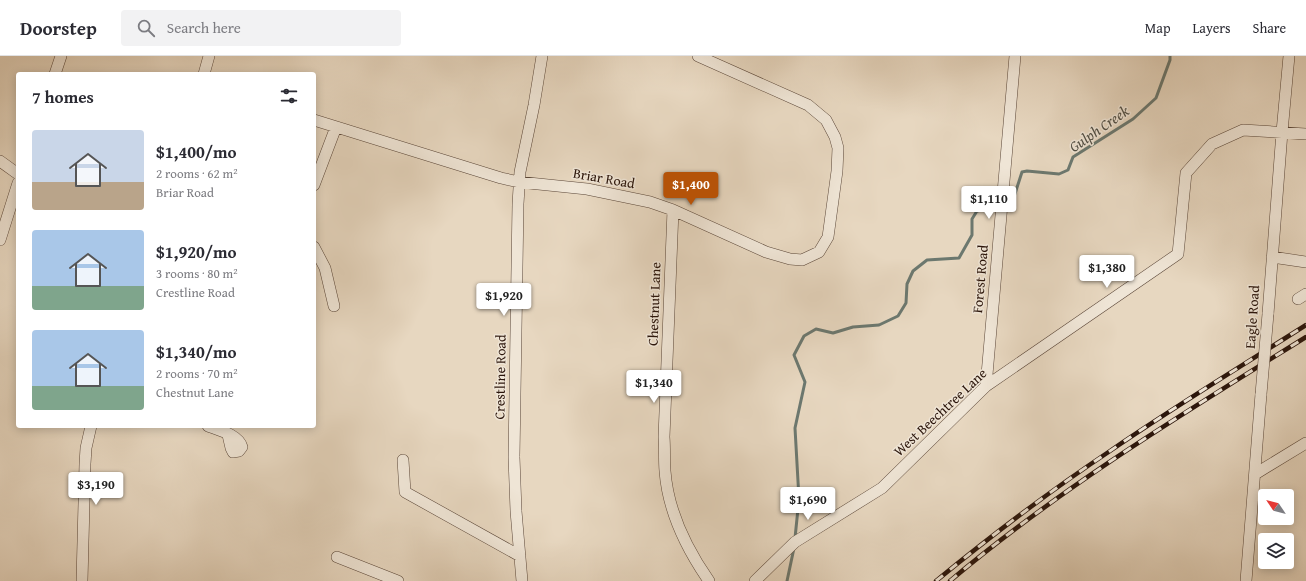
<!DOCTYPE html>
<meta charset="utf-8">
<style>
:root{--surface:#fff;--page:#f2f2f3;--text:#2b2b33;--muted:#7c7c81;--line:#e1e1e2;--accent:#b45309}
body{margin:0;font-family:"Gentium Book Plus",serif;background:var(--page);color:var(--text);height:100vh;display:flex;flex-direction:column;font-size:15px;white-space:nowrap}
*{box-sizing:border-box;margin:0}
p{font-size:13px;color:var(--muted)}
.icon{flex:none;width:22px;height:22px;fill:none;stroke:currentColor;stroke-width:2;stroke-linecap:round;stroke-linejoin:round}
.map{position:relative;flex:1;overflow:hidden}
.details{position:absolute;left:16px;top:16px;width:300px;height:356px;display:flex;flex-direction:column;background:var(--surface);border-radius:4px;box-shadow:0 2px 10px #0003}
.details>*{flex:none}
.needle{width:26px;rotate:305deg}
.controls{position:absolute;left:1258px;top:433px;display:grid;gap:8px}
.controls a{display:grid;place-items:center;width:36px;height:36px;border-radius:4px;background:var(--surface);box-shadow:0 2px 10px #0003;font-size:20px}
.price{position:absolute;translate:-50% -34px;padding:0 9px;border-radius:4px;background:#fff;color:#222;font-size:13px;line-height:26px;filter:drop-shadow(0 1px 2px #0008)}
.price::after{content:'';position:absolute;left:50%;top:24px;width:12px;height:9px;margin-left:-6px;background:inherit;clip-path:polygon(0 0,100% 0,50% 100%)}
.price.active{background:var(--accent);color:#fff}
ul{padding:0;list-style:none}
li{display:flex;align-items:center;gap:12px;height:100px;padding:0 16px}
li span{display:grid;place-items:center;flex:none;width:112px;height:80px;border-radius:4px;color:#555}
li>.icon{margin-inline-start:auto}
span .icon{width:48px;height:48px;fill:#fffc;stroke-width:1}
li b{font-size:17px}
h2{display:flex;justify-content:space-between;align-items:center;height:48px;padding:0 16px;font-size:17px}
header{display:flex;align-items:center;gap:24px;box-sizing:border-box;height:56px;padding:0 20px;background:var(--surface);border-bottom:1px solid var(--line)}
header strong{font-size:19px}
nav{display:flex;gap:22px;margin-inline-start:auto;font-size:14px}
.search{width:280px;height:36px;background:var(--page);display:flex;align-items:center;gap:10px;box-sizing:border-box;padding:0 14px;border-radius:4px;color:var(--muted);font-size:15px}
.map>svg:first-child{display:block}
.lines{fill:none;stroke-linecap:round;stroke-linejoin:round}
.stream{stroke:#6c786f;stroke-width:3}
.minor-casing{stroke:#5a4638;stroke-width:12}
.minor{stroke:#efe5d6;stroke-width:11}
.rail-casing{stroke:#2b150b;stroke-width:4.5}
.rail{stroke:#efe5d6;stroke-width:3;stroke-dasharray:9;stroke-linecap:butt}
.minor-bridge-casing{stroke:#5a4638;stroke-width:12;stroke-linecap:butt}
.minor-bridge{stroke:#efe5d6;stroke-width:11}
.labels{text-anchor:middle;stroke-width:3;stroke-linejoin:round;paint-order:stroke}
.street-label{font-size:14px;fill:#2b150b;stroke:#efe5d6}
.water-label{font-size:15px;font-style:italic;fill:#514f45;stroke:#efe5d6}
</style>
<header>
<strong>Doorstep</strong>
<div class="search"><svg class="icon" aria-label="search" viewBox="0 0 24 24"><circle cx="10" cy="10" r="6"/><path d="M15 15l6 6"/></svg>Search here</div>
<nav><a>Map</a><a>Layers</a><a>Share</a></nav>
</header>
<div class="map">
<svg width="1306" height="525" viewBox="0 0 1306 525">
<rect width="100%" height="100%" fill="#e7d7c0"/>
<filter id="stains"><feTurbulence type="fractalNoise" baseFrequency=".005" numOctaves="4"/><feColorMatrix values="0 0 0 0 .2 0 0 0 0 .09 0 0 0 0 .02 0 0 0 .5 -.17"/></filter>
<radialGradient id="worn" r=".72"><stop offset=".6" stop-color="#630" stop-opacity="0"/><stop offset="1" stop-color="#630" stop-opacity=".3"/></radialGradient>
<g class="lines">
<path class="stream" d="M1011 150 1022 116 1027 115 1059 118 1068 114 1073 101 1133 63 1156 42 1170 4V0
M795 482 799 443 795 372 805 326 794 299 804 280 816 273 833 277 853 271 879 269 898 260 906 247 907 228 913 215 927 204 959 202 972 179V163L977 155 987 153
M787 525 794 492"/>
<g class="minor-casing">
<path id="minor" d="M55 18 61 0
M204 18 209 0
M314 64 501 122 519 126 587 133 650 146 673 154 766 196 790 203 802 204 819 196 828 181 837 115 838 92 835 81 826 64 808 49 698 0
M0 105 18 118
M314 129 336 71
M673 154 664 381C665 393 664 404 665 415 668 456 686 492 709 525
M0 184 18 127
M314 191 325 212 334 250
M1272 201 1306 206
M1298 243 1306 238
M1268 258 1282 76 1289 0
M986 330 1015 0
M208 370C219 374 239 379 242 391L239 395 233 396 231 392 228 379
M403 404 405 436 520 500
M1255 418 1306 387
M337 501 398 525
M82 525 85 408 86 392 91 370
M522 525 516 455 514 401 518 148 520 116 534 49 542 0
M755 525 795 486 882 432 986 330 1178 198 1186 117 1212 88 1243 74 1306 78
M1246 525 1261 338"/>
</g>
<use href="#minor" class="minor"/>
<g class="rail-casing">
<path id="rail" d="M936 525C992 479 1050 435 1110 395 1174 351 1240 311 1306 269
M950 525C1060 432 1184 357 1306 281"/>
</g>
<use href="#rail" class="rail"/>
<g class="minor-bridge-casing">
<path id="minor-bridge" d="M1261 338 1268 258"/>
</g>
<use href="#minor-bridge" class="minor-bridge"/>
</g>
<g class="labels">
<g class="street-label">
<text transform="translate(604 122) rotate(10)" y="5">Briar Road</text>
<text transform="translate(980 223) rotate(-85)" y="5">Forest Road</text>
<text transform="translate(654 248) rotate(-88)" y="5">Chestnut Lane</text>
<text transform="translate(1252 261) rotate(-86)" y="5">Eagle Road</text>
<text transform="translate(500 321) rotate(-89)" y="5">Crestline Road</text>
<text transform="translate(940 356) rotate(-43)" y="5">West Beechtree Lane</text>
</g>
<g class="water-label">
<text transform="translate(1099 73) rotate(-35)" y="5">Gulph Creek</text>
</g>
</g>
<rect width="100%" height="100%" filter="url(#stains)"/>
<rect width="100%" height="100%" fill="url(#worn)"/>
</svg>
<div class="controls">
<a><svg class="needle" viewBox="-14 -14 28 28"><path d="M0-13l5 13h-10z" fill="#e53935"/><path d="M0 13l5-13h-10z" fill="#7c7c81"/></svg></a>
<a><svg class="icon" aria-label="layers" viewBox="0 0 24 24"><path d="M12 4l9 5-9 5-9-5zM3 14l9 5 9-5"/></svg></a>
</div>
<b class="price active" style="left:691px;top:150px">$1,400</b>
<b class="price" style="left:989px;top:164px">$1,110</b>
<b class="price" style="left:1107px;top:233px">$1,380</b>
<b class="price" style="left:504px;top:261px">$1,920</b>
<b class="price" style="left:654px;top:348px">$1,340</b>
<b class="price" style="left:96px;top:450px">$3,190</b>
<b class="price" style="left:808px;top:465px">$1,690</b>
<section class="details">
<h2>7 homes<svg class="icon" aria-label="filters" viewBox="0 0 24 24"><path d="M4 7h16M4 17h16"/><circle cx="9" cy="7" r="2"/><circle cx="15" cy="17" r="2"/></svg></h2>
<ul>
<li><span style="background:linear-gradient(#c9d6e8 65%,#b9a48a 0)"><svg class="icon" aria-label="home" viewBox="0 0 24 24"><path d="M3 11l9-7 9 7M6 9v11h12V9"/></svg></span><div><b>$1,400/mo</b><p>2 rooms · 62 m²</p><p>Briar Road</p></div></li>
<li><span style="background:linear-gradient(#a9c7e8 70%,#7fa58c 0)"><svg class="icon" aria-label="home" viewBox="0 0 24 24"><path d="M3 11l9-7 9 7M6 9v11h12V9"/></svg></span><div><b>$1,920/mo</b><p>3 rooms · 80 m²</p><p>Crestline Road</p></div></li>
<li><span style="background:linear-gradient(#a9c7e8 70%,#7fa58c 0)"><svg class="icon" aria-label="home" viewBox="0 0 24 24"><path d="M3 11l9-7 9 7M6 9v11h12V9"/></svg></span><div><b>$1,340/mo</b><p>2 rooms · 70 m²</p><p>Chestnut Lane</p></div></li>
</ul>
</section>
</div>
